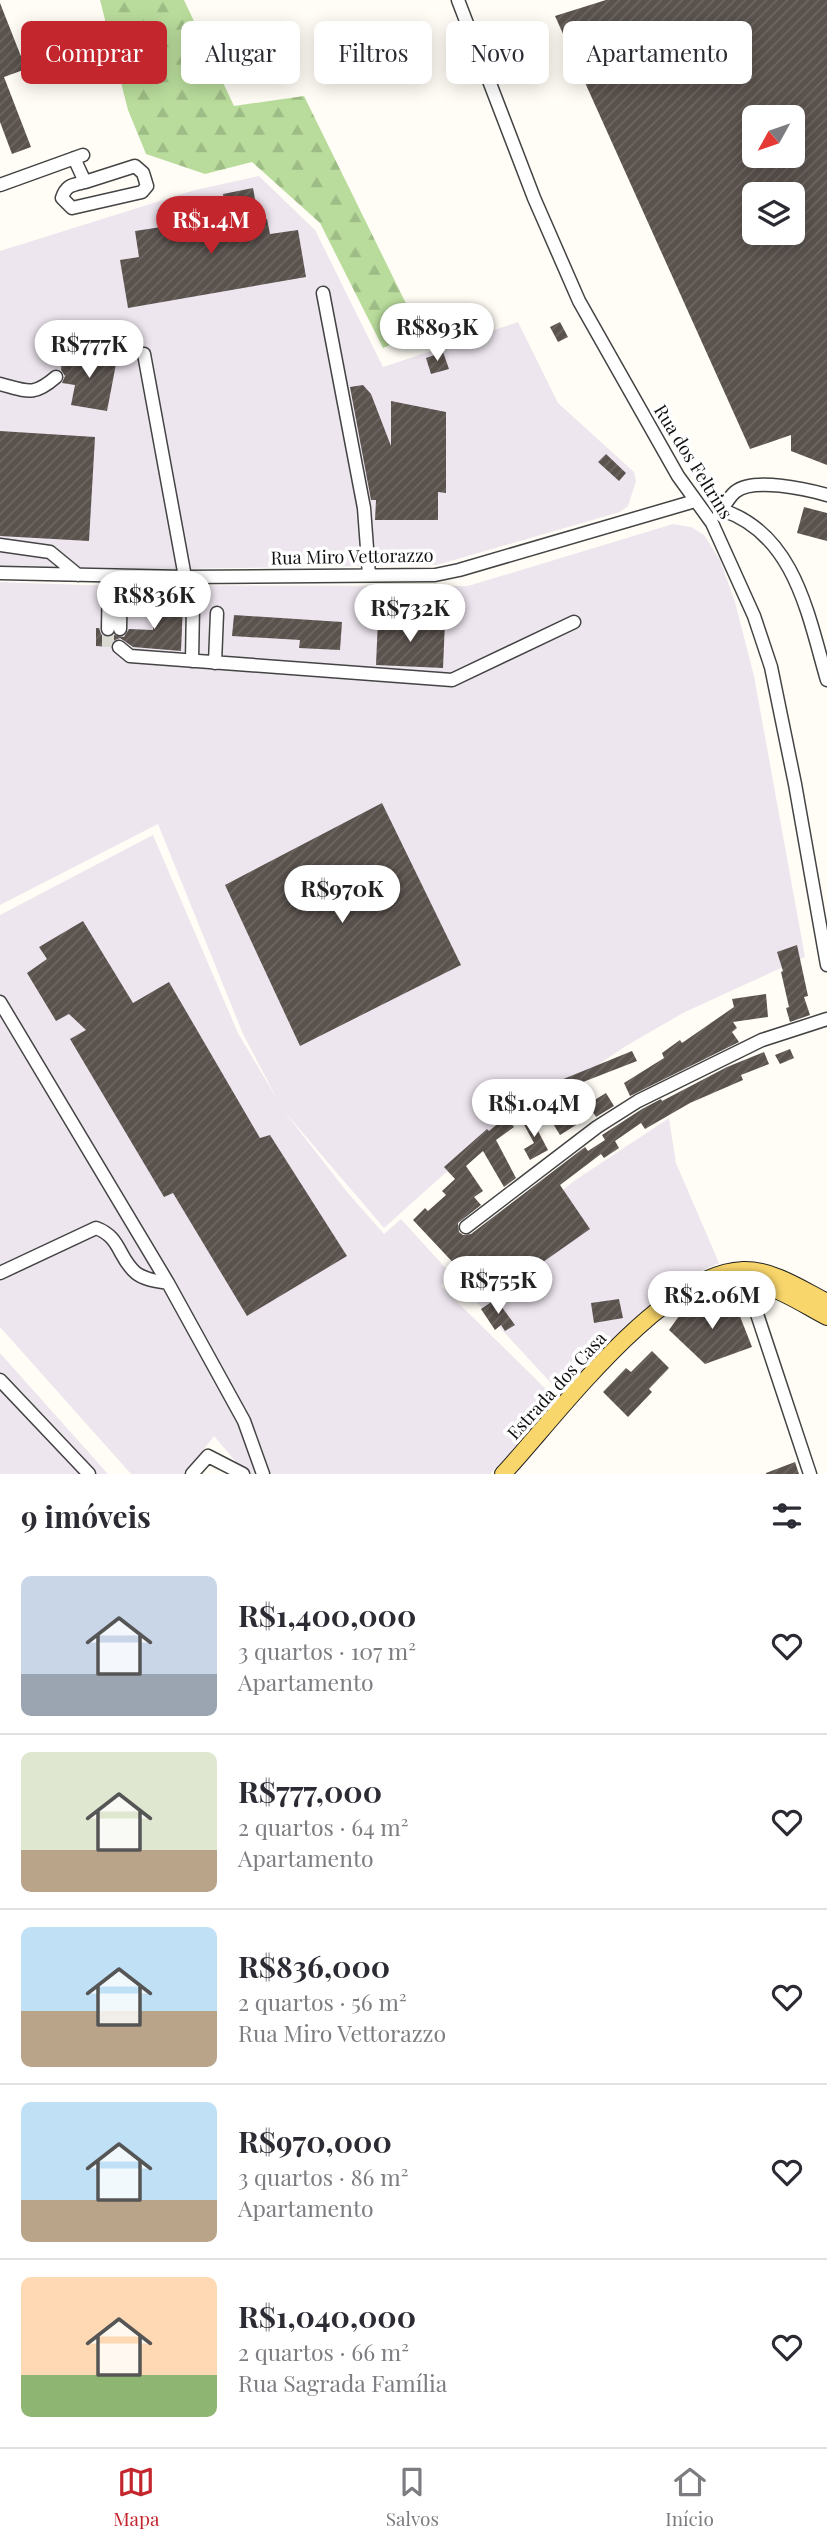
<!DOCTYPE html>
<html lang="pt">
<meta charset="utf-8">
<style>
:root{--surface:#fff;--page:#f7f7f7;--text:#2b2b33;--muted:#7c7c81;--line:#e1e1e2;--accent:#c4262e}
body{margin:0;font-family:"Playfair Display",serif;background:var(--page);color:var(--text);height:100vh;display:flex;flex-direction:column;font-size:26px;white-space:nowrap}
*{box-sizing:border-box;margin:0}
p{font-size:23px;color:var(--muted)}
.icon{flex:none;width:38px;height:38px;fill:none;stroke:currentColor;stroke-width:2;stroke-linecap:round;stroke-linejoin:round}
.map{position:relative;height:1474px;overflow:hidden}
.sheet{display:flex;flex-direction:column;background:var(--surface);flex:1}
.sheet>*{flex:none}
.banner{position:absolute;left:21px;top:21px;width:786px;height:63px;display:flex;gap:14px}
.needle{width:46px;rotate:230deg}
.fabs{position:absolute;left:742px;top:105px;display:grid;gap:14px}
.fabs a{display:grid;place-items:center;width:63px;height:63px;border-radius:10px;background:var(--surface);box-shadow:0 4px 18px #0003;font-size:35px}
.price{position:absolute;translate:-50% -60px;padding:0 16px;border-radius:24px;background:#fff;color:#222;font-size:23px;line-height:46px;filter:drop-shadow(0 2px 4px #0008)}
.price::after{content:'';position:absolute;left:50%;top:42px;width:21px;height:16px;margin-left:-10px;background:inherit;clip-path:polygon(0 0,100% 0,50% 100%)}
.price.current{background:var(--accent);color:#fff}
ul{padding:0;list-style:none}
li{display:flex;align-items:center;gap:21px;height:175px;padding:0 21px}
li+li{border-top:2px solid var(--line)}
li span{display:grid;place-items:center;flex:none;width:196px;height:140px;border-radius:10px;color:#555}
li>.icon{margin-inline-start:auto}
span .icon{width:84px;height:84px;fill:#fffc;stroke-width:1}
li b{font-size:30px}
h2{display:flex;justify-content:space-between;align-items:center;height:84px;padding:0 21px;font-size:30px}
.pill{padding:0 24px;border-radius:10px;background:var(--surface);box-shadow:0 4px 18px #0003;font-size:24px;line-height:63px}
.pill.current{background:var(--accent);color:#fff}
.dock{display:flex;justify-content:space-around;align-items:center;height:98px;border-top:2px solid var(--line);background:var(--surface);font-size:19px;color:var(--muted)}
.dock a{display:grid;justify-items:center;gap:4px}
.dock .current{color:var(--accent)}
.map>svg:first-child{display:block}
.industrial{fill:#eee6ef}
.forest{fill:url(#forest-firs)}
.building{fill:url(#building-hatch);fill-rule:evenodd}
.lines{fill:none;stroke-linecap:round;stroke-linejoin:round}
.minor-tunnel{stroke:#dbdad3;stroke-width:12;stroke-dasharray:12 6;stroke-linecap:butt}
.minor-casing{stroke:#444;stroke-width:15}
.major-casing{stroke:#222;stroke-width:18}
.minor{stroke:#fff;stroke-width:12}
.major{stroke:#f9d66b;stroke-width:16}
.labels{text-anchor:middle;stroke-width:7;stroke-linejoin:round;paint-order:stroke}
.street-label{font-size:18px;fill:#111;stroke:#fff}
</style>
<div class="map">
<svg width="827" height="1474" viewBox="0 0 827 1474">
<defs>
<pattern id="forest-firs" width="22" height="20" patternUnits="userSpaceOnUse" patternTransform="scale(1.75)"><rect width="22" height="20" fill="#b9dc9c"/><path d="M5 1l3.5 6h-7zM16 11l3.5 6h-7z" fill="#9ebc85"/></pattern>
<pattern id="building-hatch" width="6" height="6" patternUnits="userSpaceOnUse" patternTransform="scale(1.75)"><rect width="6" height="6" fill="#5a524d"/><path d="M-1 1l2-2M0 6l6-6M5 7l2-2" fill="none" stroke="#6d6662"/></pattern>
</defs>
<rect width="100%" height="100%" fill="#fffdf5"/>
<path class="industrial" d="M259 176 315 230 383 367 518 322 558 403 634 472 636 481 628 506 620 512 437 565 172 569 0 566V251L195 190Z
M673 524 691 527 704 535 720 560 735 602 754 676 805 957 683 1013 626 1046 509 1125 443 1175 384 1228 284 1111 347 1192 384 1234 401 1219 450 1273 441 1286 560 1403 490 1474H246L214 1436 185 1474H131L0 1327V915L153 835 238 1033 277 1099 243 1034 158 824 0 905V582L84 585 468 586Z
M669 1118 676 1163 719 1263 693 1274 668 1288 562 1395 456 1280 471 1264 574 1181Z
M0 1353 108 1474H0Z"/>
<path class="forest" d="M100 0H184L234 106 304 96 420 332 383 348 320 223 252 162 205 174 146 154 128 110Z"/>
<path class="building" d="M606 0H827V465L791 451V435L750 449 555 16ZM754 117H793V156H754ZM754 194H793V233H754Z
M0 3 26 69 4 77 31 147 12 154 0 122Z
M253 188 259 220 267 219 270 234 298 230 306 277 128 308 120 260 139 257 135 231 227 217 223 194Z
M560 322 568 337 558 342 550 327Z
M63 351 116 364 107 411 71 405 75 385 62 383 65 376 61 370Z
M443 352 449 369 431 374 426 358Z
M363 385 371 394 391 446V401L446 412V493L438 492V520H375L376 500H371L350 387Z
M0 431 95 437 89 541 0 536Z
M606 454 626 473 619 481 598 462Z
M804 507 827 513V541L797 533Z
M154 604 183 605 181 651 133 647 120 638 113 641 110 647 96 646V628H99L101 634 107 638 114 635 124 637 129 629 153 630Z
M234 615 342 622 340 650 299 648 300 640 232 636Z
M378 619 445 622 443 668 376 665Z
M382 803 461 965 300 1046 225 885Z
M83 921 133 1003 169 982 260 1138 270 1135 347 1256 247 1316 173 1193 164 1197 70 1039 86 1030 69 1014 56 1021 27 973 47 959 39 947Z
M797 945 808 996 804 997 810 1015 790 1022 786 1008 789 1007 781 972 783 971 777 952Z
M766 994 768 1017 733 1022 737 1028 732 1032 739 1042 630 1096 624 1083 664 1058 662 1053 680 1040 682 1043 734 1007 732 999Z
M790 1049 794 1058 780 1064 775 1055Z
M632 1051 637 1061 565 1089 561 1080Z
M764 1052 769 1064 741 1075 743 1080 690 1103 645 1129 641 1123 615 1141 619 1148 604 1158 601 1154 560 1185 590 1229 499 1293 474 1257 460 1270 413 1220 425 1208 428 1211 446 1195 442 1191 455 1179 444 1167 487 1129 489 1131 506 1117 514 1127 496 1140 516 1178 504 1187 483 1151 466 1166 483 1191 474 1197 481 1205 458 1223 459 1232 463 1235 471 1234 585 1147 588 1151 605 1140 602 1135 642 1109 661 1099 662 1101 727 1067Z
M606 1093 614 1106 596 1117 588 1104Z
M558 1096 576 1125 560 1135 542 1106Z
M529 1114 548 1150 530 1160 524 1149 534 1143 521 1119Z
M732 1296 752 1347 705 1364 669 1330 684 1309 691 1311Z
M496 1299 515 1325 505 1331 501 1325 495 1330 481 1309Z
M619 1299 623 1318 594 1323 591 1303Z
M652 1351 669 1368 649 1389 652 1392 628 1417 603 1392 626 1368 631 1372Z
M795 1462 799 1474H766V1473Z"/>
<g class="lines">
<path class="minor-tunnel" d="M108 647V629"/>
<g class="minor-casing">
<path id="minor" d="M458 0 534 198 579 301 678 476 712 523 754 616 771 667 795 784 827 965
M74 158 85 182C72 185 66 185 62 198L72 208 142 192 147 186 143 173 135 166 85 182
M0 185 83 155
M323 293 364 508 369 575
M144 354 185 577
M0 384C27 391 33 397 56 377
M722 510C795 534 808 615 827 680
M719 514C724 507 728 498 735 492 753 477 806 489 827 495
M0 545 50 552 78 575
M0 573 185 577 435 575 459 570 695 501
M108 629 109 576
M120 629 121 576
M119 647 130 656 452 680 574 622
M192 661 193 606
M215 663 217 613
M0 1002 168 1283 244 1421 263 1474
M466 1227 597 1127 638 1101 762 1040 827 1019
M0 1273 96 1228C121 1237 118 1258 136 1273 145 1280 157 1281 168 1283
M738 1280 750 1293 810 1474
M0 1380 89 1474
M192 1474 208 1456 243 1474"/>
</g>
<g class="major-casing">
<path id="major" d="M723 1284C759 1273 796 1301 827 1317
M503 1474C557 1416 661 1273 743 1270 772 1269 802 1289 827 1302"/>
</g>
<use href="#minor" class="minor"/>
<use href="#major" class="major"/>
</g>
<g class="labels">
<g class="street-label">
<text transform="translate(693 462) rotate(58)" y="6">Rua dos Feltrins</text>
<text transform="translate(352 557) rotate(-1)" y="6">Rua Miro Vettorazzo</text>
<text transform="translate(557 1386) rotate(-48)" y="6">Estrada dos Casa</text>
</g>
</g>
</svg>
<div class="fabs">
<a><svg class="needle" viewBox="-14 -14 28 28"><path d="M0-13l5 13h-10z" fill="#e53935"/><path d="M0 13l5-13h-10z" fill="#7c7c81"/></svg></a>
<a><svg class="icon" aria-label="layers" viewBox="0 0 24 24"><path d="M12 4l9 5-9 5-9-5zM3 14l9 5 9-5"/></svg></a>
</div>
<b class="price current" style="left:211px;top:256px">R$1.4M</b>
<b class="price" style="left:437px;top:363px">R$893K</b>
<b class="price" style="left:89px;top:380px">R$777K</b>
<b class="price" style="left:154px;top:631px">R$836K</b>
<b class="price" style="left:410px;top:644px">R$732K</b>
<b class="price" style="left:342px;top:925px">R$970K</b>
<b class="price" style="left:534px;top:1139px">R$1.04M</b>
<b class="price" style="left:498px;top:1316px">R$755K</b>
<b class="price" style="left:712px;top:1331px">R$2.06M</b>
<div class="banner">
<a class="pill current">Comprar</a>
<a class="pill">Alugar</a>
<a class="pill">Filtros</a>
<a class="pill">Novo</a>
<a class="pill">Apartamento</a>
</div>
</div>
<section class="sheet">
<h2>9 imóveis<svg class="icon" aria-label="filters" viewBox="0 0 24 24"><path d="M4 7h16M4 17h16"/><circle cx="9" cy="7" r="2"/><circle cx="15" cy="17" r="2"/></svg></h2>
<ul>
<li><span style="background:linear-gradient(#c9d6e8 70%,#9aa5b1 0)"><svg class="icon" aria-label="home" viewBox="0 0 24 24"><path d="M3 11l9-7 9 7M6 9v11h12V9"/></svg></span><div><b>R$1,400,000</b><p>3 quartos · 107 m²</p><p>Apartamento</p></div><svg class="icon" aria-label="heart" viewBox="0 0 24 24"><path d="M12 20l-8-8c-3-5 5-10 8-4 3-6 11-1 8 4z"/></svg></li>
<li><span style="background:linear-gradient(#dfe7d0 70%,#b9a48a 0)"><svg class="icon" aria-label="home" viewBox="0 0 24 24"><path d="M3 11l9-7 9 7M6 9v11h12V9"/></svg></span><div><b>R$777,000</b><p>2 quartos · 64 m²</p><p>Apartamento</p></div><svg class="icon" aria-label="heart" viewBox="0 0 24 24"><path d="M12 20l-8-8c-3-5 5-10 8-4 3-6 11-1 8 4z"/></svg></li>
<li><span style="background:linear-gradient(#bfe0f5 60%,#b9a48a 0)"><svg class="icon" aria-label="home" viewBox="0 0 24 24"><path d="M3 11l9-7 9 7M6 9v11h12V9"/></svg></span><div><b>R$836,000</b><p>2 quartos · 56 m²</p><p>Rua Miro Vettorazzo</p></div><svg class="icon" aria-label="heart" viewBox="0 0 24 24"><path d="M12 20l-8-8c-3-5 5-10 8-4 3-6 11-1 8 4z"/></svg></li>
<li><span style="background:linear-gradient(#bfe0f5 70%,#b9a48a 0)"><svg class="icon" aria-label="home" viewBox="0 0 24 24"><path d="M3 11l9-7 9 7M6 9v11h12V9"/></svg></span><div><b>R$970,000</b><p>3 quartos · 86 m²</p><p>Apartamento</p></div><svg class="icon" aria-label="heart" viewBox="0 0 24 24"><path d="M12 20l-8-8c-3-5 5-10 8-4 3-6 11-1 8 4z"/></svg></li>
<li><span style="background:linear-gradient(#ffd9b3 70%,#8fb573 0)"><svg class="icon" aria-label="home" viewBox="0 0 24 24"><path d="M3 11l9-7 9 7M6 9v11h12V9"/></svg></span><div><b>R$1,040,000</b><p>2 quartos · 66 m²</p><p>Rua Sagrada Família</p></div><svg class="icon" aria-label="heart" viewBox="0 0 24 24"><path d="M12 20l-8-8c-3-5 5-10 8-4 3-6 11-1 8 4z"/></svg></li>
</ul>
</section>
<nav class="dock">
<a class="current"><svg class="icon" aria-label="map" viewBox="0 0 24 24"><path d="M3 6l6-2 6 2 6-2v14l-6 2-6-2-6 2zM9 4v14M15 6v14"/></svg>Mapa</a>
<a><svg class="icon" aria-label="saved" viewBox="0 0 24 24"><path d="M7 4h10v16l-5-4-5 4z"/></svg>Salvos</a>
<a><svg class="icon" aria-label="home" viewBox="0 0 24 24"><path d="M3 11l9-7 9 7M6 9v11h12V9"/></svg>Início</a>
</nav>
